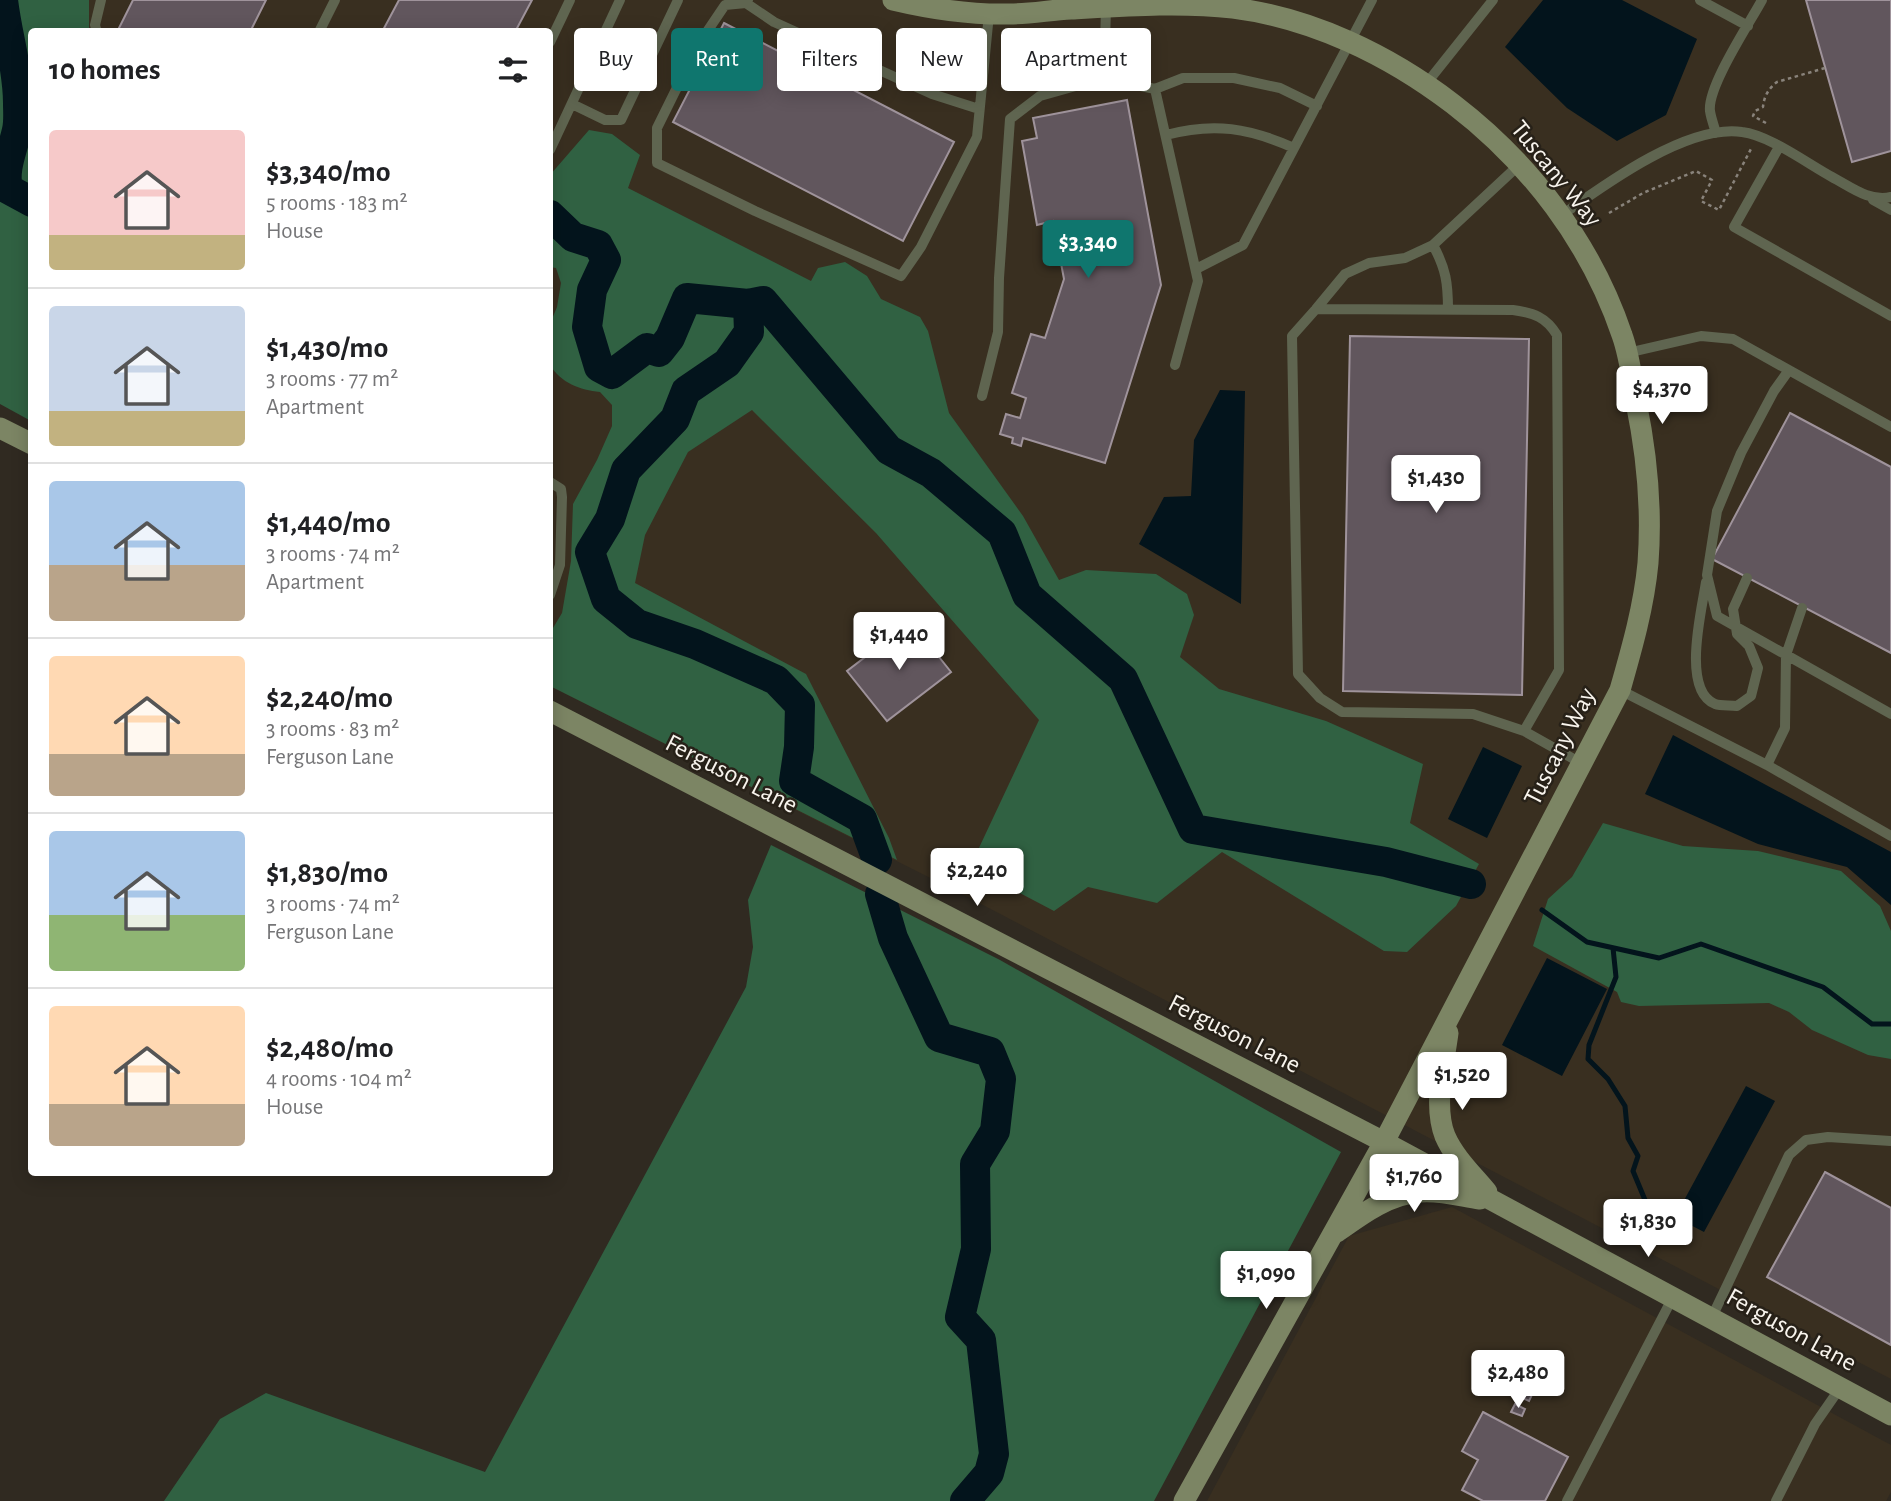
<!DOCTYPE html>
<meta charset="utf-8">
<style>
:root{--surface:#fff;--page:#f2f2f2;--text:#202124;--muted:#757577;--line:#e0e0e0;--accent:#0f766e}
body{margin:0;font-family:"Alegreya Sans",sans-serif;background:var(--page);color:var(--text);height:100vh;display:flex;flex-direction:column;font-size:26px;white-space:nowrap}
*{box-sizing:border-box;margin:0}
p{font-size:23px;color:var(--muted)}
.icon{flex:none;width:38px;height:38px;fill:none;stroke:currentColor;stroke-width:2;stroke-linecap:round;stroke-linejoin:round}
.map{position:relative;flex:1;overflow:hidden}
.sheet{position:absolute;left:28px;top:28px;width:525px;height:1148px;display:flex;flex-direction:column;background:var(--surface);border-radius:7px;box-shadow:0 4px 18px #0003}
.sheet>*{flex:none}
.banner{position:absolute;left:574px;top:28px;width:665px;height:63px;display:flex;gap:14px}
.price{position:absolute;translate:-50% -60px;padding:0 16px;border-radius:7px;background:#fff;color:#222;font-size:23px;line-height:46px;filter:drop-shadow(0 2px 4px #0008)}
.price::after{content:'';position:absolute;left:50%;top:42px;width:21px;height:16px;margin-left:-10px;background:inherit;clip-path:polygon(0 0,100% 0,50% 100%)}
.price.selected{background:var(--accent);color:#fff}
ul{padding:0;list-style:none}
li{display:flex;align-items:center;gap:21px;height:175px;padding:0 21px}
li+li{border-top:2px solid var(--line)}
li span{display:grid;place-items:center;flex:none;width:196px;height:140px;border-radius:7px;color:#555}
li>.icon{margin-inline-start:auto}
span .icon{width:84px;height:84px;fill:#fffc;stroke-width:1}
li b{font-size:30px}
h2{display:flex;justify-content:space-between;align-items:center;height:84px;padding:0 21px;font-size:30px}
.tag{padding:0 24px;border-radius:7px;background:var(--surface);box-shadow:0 4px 18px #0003;font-size:24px;line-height:63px}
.tag.selected{background:var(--accent);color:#fff}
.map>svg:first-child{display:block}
.built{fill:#392f20}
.green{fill:#306142}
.water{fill:#03141c}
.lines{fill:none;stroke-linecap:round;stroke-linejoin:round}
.stream{stroke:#03141c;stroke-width:5}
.river{stroke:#03141c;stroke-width:30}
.building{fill:#61565d;stroke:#9f939b;stroke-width:2}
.path{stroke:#89837b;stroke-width:2.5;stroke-dasharray:3.5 3.5;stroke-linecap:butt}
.lane{stroke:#5f6550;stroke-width:10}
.secondary{stroke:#7c8564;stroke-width:21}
.labels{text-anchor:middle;stroke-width:5;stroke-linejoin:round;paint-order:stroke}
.street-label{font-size:26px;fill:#f8f4ed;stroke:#272118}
</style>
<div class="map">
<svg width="1891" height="1501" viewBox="0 0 1891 1501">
<rect width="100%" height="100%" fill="#302a21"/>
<path class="built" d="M53 0H1891V1379L962 894 550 686V32L65 31Z
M1452 1207 1891 1445V1492L1886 1501H1207L1349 1236Z"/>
<path class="green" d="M0 0H89V31L32 32 31 421 0 404Z
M589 130 612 134 640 155 628 188 811 281 818 268 845 262 867 276 881 299 920 317 928 331 949 413 1023 516 1059 580 1086 570 1156 574 1187 594 1194 615 1180 657 1219 689 1326 721 1423 764 1410 823 1479 864 1456 906 1407 952 1384 951 1222 852 1157 903 1088 887 1054 911 970 867 1039 720 876 533 752 410 688 452 645 535 635 583 806 674 889 838 897 860 550 686V633L562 613 571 561 573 504 597 460 612 426V405L600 392C580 390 561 383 550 365V324L557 307 561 283 556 268 550 267V175Z
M1603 823 1683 846 1758 851 1841 871 1880 906 1891 931V1059L1868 1055 1812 1030 1789 1012 1769 1003 1639 1006 1621 1002 1617 992 1533 946 1548 899 1572 877Z
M771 845 1000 960 1341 1152 1154 1501H164L220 1419 266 1393 485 1472 746 987 753 947 748 900Z"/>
<path class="water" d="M1543 0H1622L1697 39 1666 115 1617 141 1567 108 1505 47Z
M1220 390 1245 391 1241 604 1139 544 1164 497 1191 496 1194 440Z
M1673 735 1891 852V905L1847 867 1758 844 1645 794Z
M1483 747 1522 766 1487 838 1448 819Z
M1547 958 1607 989 1562 1076 1502 1045Z
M1746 1086 1775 1101 1704 1232 1675 1217Z"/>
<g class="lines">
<path class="stream" d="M1542 910 1587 942 1659 958 1701 944 1823 987 1872 1024H1891
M1613 948 1616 977 1589 1045 1588 1059 1608 1079 1625 1106 1628 1138 1638 1156 1633 1171 1650 1212"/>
<path class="river" d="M3 0C7 35 18 67 18 103 18 111 19 121 17 130 13 149 3 169 8 189L32 202
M550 215 573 237 598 245 606 260 592 290 587 327 599 367 612 374 647 348 659 352 670 338 687 298 748 304 763 301 889 450 931 473 1002 533 1027 595 1123 679 1193 829 1386 862 1471 884
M748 304 749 332 727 363 686 391 675 419 626 470 610 519 590 552 606 599 637 624 695 644 776 680 800 705 799 747 794 781 862 819 877 860
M880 894 893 938 939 1037 990 1052 1001 1079 995 1131 975 1164 976 1249 960 1317 981 1340 994 1454 989 1473 965 1501"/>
</g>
<path class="building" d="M133 0H266L250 32H117Z
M399 0H532L515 32H382Z
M1806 0H1891V151L1852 162Z
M724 23 954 142 903 241 673 122Z
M1127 100 1161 285 1105 463 1023 438 1021 446 1012 443 1013 438 1000 434 1006 414 1020 418 1026 398 1012 393 1031 334 1045 338 1064 279 1053 221 1037 225 1022 141 1037 138 1033 118Z
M1350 336 1529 339 1522 695 1343 691Z
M1790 413 1891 467V653L1712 559Z
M911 622 951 672 887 721 847 671Z
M1825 1172 1891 1208V1345L1767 1277Z
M1510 1364 1540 1378 1529 1401 1499 1387Z
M1515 1404 1525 1409 1522 1416 1511 1412Z
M1483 1412 1568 1457 1545 1501H1483L1462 1490 1478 1460 1462 1451Z"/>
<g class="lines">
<path class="path" d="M1766 123 1753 116 1755 111 1763 107C1764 96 1769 88 1777 82L1825 68
M1609 213 1643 193 1696 171 1712 180 1701 201 1719 210 1752 147"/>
<path class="lane" d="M748 0 746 3 725 5 698 45 657 128V163L755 211 901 276 921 247 977 137 989 14
M1700 0 1748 26
M746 3 774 22 932 94 979 109
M1106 8 1104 78 1155 89 1198 281 1175 365
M97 32 95 25 101 0
M319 32 335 0
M550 42 570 0
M1426 84 1493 0
M1155 89 1183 78H1234L1280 88 1317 106
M572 104 605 120H621L678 0
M1716 133C1714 126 1711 118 1710 111 1707 87 1749 24 1762 0
M1166 135C1214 122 1249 128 1294 148
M1779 147 1734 227 1891 316
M550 150 620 0
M1873 200 1891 210
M1562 215C1604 185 1687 124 1742 132 1769 135 1808 164 1832 177 1851 187 1869 202 1891 197
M1433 245C1446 269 1448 283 1448 310
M1196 269 1243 245 1372 0
M1316 309 1345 274 1369 263 1405 258 1433 245 1520 164
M1627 353 1701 336 1733 339 1891 427
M1789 370 1774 391 1741 453 1717 511 1707 575 1717 616 1891 714
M982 396 998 332 999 278 1010 119 1040 96 1104 78
M550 482 561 489 562 497 560 565 550 595
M1706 582C1702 609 1681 690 1715 704 1721 706 1730 705 1737 706L1751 696 1758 668 1749 646 1737 634 1733 609 1747 578
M1620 690 1767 765 1891 836
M1524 731 1473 714 1342 712 1320 698 1298 674 1292 336 1316 309 1513 310C1534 313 1546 317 1557 335L1559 670 1524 731 1581 763
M1767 765 1785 728 1786 655 1802 608
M1712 1317 1789 1155 1806 1140 1828 1137 1891 1141
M1567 1501 1673 1297
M1776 1501 1815 1424 1840 1388"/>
<path class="secondary" d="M893 0C931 9 970 15 1010 14 1030 14 1051 10 1071 9 1125 6 1180 2 1233 8 1312 18 1389 55 1453 104 1530 163 1591 243 1622 335 1630 357 1632 380 1636 402 1647 455 1652 509 1648 563 1644 606 1632 648 1620 690L1384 1142 1184 1501
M0 428 32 444
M550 711 1384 1142 1891 1415
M1448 1033C1444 1064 1433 1106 1445 1136 1454 1157 1472 1174 1487 1192
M1337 1232C1362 1214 1389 1194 1420 1192 1440 1190 1460 1196 1480 1199"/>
</g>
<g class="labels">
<g class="street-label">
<text transform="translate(1557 173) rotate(51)" y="9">Tuscany Way</text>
<text transform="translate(1559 746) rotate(-63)" y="9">Tuscany Way</text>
<text transform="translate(732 773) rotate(27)" y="9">Ferguson Lane</text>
<text transform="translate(1235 1033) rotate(27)" y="9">Ferguson Lane</text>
<text transform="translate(1792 1329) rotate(29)" y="9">Ferguson Lane</text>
</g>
</g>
</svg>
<b class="price selected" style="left:1088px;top:280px">$3,340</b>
<b class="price" style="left:1662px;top:426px">$4,370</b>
<b class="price" style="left:1436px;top:515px">$1,430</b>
<b class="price" style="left:899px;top:672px">$1,440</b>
<b class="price" style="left:977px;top:908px">$2,240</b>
<b class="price" style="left:1462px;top:1112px">$1,520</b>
<b class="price" style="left:1414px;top:1214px">$1,760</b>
<b class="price" style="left:1648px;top:1259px">$1,830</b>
<b class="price" style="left:1266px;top:1311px">$1,090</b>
<b class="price" style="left:1518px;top:1410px">$2,480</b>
<div class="banner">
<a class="tag">Buy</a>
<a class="tag selected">Rent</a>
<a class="tag">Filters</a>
<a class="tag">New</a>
<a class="tag">Apartment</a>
</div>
<section class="sheet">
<h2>10 homes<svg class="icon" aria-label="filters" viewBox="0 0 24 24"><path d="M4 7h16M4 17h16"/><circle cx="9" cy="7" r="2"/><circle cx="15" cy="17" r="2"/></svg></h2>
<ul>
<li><span style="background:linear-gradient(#f6c9c9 75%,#c2b280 0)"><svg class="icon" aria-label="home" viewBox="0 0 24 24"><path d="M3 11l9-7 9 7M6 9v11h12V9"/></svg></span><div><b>$3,340/mo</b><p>5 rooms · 183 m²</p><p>House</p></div></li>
<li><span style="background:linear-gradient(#c9d6e8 75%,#c2b280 0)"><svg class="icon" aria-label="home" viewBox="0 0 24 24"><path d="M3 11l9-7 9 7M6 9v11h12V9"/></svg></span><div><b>$1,430/mo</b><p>3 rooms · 77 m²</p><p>Apartment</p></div></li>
<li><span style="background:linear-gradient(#a9c7e8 60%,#b9a48a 0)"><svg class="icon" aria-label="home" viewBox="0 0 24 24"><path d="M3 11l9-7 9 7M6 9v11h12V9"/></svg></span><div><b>$1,440/mo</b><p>3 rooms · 74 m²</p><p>Apartment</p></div></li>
<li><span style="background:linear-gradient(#ffd9b3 70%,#b9a48a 0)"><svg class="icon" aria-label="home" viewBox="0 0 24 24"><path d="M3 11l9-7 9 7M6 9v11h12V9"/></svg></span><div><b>$2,240/mo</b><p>3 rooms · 83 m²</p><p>Ferguson Lane</p></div></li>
<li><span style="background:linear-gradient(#a9c7e8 60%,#8fb573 0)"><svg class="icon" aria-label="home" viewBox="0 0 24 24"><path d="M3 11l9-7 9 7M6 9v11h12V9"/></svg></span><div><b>$1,830/mo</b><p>3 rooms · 74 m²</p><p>Ferguson Lane</p></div></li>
<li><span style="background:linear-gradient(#ffd9b3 70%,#b9a48a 0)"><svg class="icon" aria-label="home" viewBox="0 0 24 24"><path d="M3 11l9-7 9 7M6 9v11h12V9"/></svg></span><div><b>$2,480/mo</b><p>4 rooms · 104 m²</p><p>House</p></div></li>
</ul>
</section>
</div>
